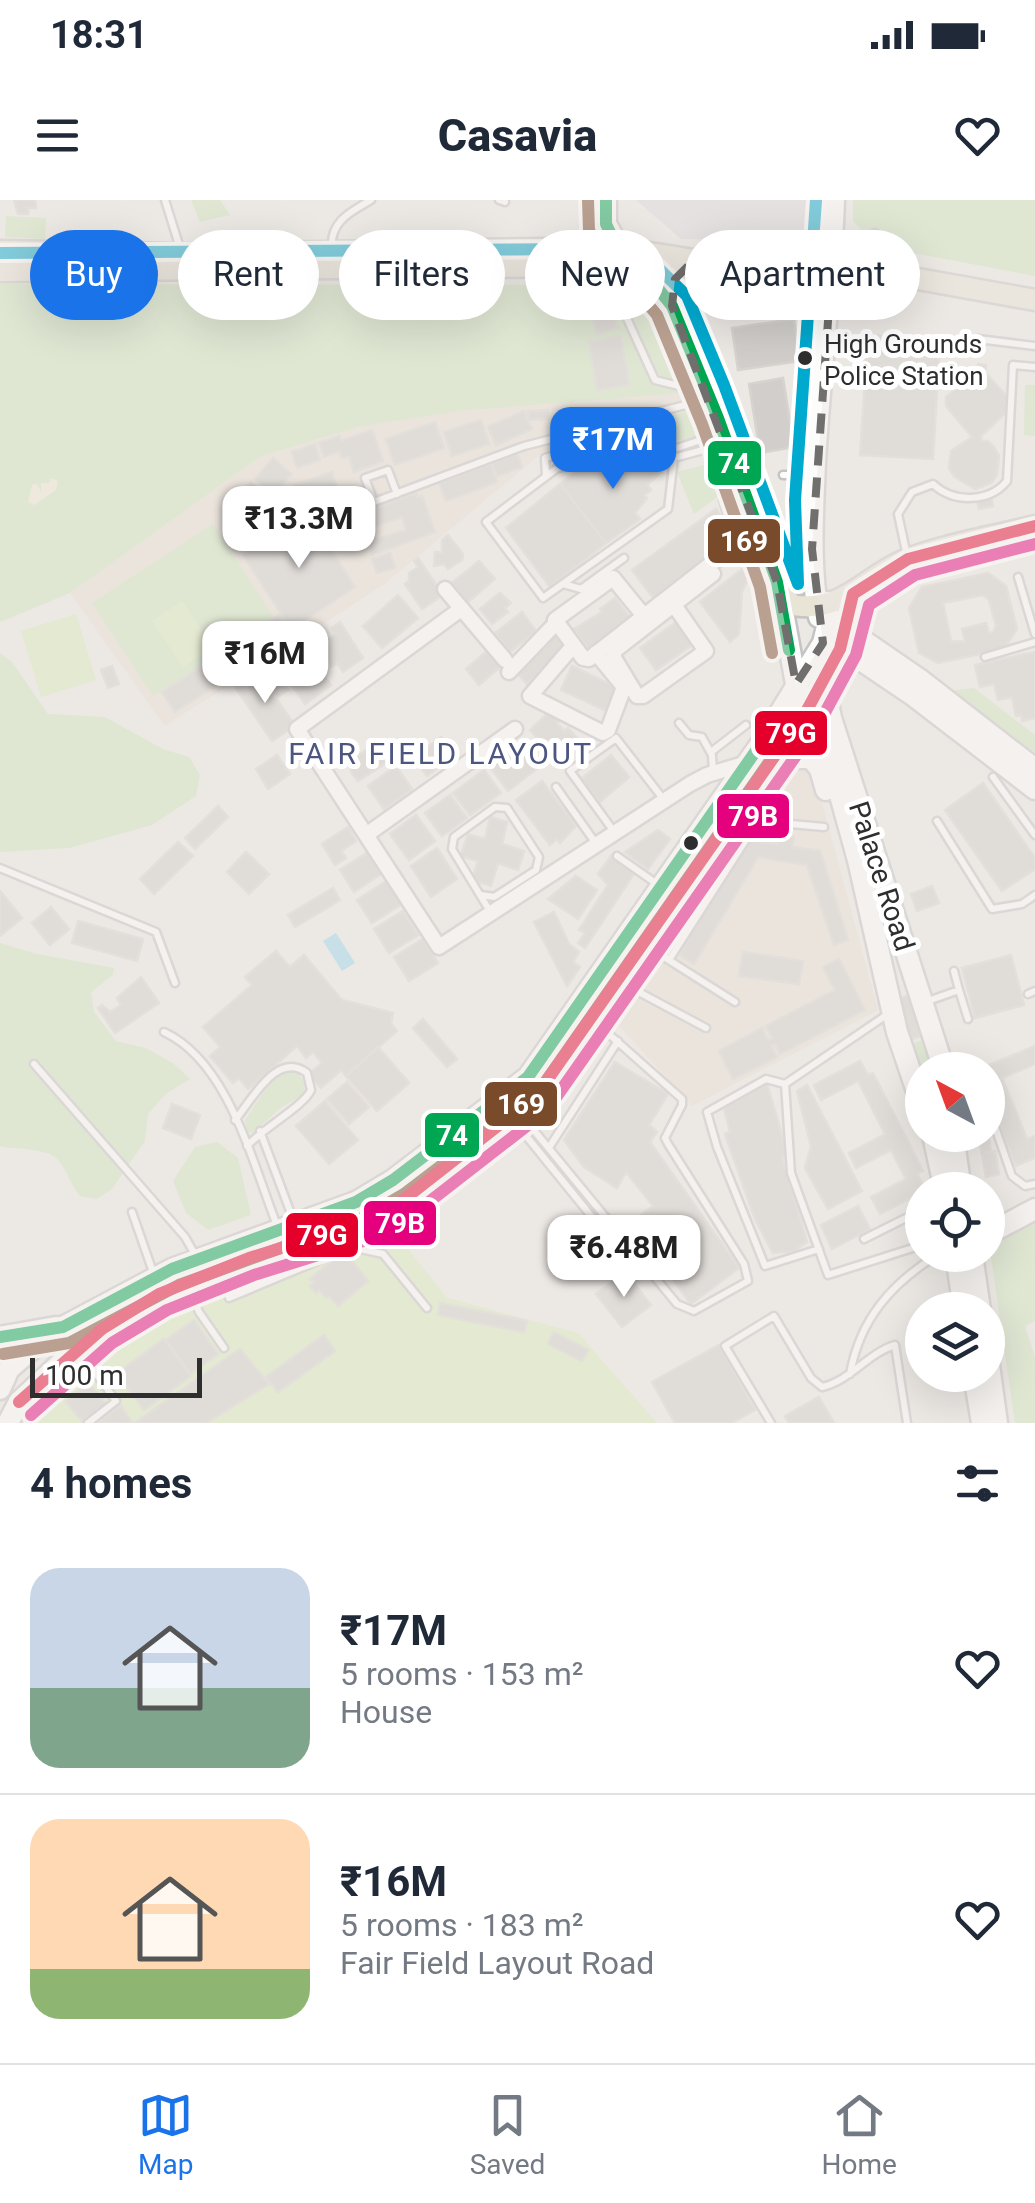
<!DOCTYPE html>
<meta charset="utf-8">
<style>
:root{--surface:#fff;--page:#f2f2f3;--text:#1f2937;--muted:#747a83;--line:#e0e1e3;--accent:#1a73e8}
body{margin:0;font-family:Roboto,sans-serif;background:var(--page);color:var(--text);height:100vh;display:flex;flex-direction:column;font-size:38px;white-space:nowrap}
*{box-sizing:border-box;margin:0}
p{font-size:32px;color:var(--muted)}
.icon{flex:none;width:55px;height:55px;fill:none;stroke:currentColor;stroke-width:2;stroke-linecap:round;stroke-linejoin:round}
.map{position:relative;height:1223px;overflow:hidden}
.drawer{display:flex;flex-direction:column;background:var(--surface);flex:1}
.drawer>*{flex:none}
.guide{position:absolute;left:30px;top:30px;width:975px;height:90px;display:flex;gap:20px}
.needle{width:65px;rotate:319deg}
.fabs{position:absolute;left:905px;top:852px;display:grid;gap:20px}
.fabs a{display:grid;place-items:center;width:100px;height:100px;border-radius:50%;background:var(--surface);box-shadow:0 10px 40px #0002;font-size:50px}
.scale{position:absolute;left:30px;bottom:25px;width:172px;box-sizing:border-box;padding-left:10px;border:5px solid #2e2e2e;border-top:0;font-size:28px;line-height:35px;white-space:nowrap;color:#2e2e2e;-webkit-text-stroke:8px #fff;paint-order:stroke}
.price{position:absolute;translate:-50% -85px;padding:0 22px;border-radius:20px;background:#fff;color:#222;font-size:32px;line-height:65px;filter:drop-shadow(0 2px 5px #0008)}
.price::after{content:'';position:absolute;left:50%;top:60px;width:30px;height:22px;margin-left:-15px;background:inherit;clip-path:polygon(0 0,100% 0,50% 100%)}
.price.on{background:var(--accent);color:#fff}
ul{padding:0;list-style:none}
li{display:flex;align-items:center;gap:30px;height:250px;padding:0 30px}
li+li{border-top:2px solid var(--line)}
li span{display:grid;place-items:center;flex:none;width:280px;height:200px;border-radius:30px;color:#555}
li>.icon{margin-inline-start:auto}
span .icon{width:120px;height:120px;fill:#fffc;stroke-width:1}
li b{font-size:42px}
h2{display:flex;justify-content:space-between;align-items:center;height:120px;padding:0 30px;font-size:42px}
.tag{padding:0 35px;border-radius:45px;background:var(--surface);box-shadow:0 10px 40px #0002;font-size:35px;line-height:90px}
.tag.on{background:var(--accent);color:#fff}
.status{display:flex;justify-content:space-between;align-items:center;height:70px;padding:0 50px;background:var(--surface);direction:ltr}
.status svg{height:28px;fill:currentColor}
header{display:flex;justify-content:space-between;align-items:center;height:130px;padding:0 30px;background:var(--surface);font-size:45px;font-weight:800}
.tabs{display:flex;justify-content:space-around;align-items:center;height:140px;border-top:2px solid var(--line);background:var(--surface);font-size:28px;color:var(--muted)}
.tabs a{display:grid;justify-items:center;gap:5px}
.tabs .on{color:var(--accent)}
.map>svg:first-child{display:block}
.industrial{fill:#dcd9db}
.education{fill:#e6e0d3}
.green{fill:#cee6be}
.sand{fill:#f0ead3}
.pitch{fill:#d9eabb}
.water{fill:#99d6ec}
.building{fill:#d1cecb;stroke:#d7d4d0;stroke-width:2.5;fill-rule:evenodd}
.lines{fill:none;stroke-linecap:round;stroke-linejoin:round}
.lane-casing{stroke:#c5c4c5;stroke-width:11}
.street-casing{stroke:#c5c4c5;stroke-width:19}
.secondary-casing{stroke:#c5c4c5;stroke-width:25}
.primary-casing{stroke:#c6c5c4;stroke-width:25}
.lane{stroke:#fcfcfb;stroke-width:6}
.street{stroke:#fcfcfb;stroke-width:14}
.secondary{stroke:#fcfcfb;stroke-width:20}
.primary{stroke:#e8e4d6;stroke-width:20}
.bus-1-casing{stroke:#fff;stroke-width:20}
.bus-2-casing{stroke:#fff;stroke-width:20}
.bus-3-casing{stroke:#fff;stroke-width:20}
.bus-4-casing{stroke:#fff;stroke-width:20}
.bus-5-casing{stroke:#fff;stroke-width:20}
.bus-1{stroke:#00a651;stroke-width:12}
.bus-2{stroke:#7a4b2a;stroke-width:12}
.bus-3{stroke:#e4002b;stroke-width:12}
.bus-4{stroke:#e5007d;stroke-width:12}
.bus-5{stroke:#00a9ce;stroke-width:12}
.marked{fill:none;stroke:#706f6e;stroke-width:8;stroke-dasharray:20 12;stroke-linejoin:round}
.bus-dot{fill:#2e2e2e;stroke:#fff;stroke-width:4}
.labels{text-anchor:middle;stroke-width:10;stroke-linejoin:round;paint-order:stroke}
.bus-label{font-size:26px;fill:#2e2e2e;stroke:#fff;text-anchor:start}
.street-label{font-size:28px;fill:#2e2e2e;stroke:#fff}
.neighbourhood-label{font-size:30px;letter-spacing:2.5px;fill:#4d5680;stroke:#fff}
.line-badge{stroke:#fff;stroke-width:4}
.badge-label{font-size:28px;text-anchor:middle;font-weight:bold;fill:#fff}
</style>
<div class="status"><b>18:31</b><svg viewBox="0 0 49 12"><path d="M0 12V9h3v3zM5 12V6h3v6zM10 12V3h3v9zM15 12V0h3v12zM26 1h20v11H26zM47 4h2v5h-2z"/></svg></div>
<header><svg class="icon" aria-label="menu" viewBox="0 0 24 24"><path d="M4 6h16M4 12h16M4 18h16"/></svg>Casavia<svg class="icon" aria-label="heart" viewBox="0 0 24 24"><path d="M12 20l-8-8c-3-5 5-10 8-4 3-6 11-1 8 4z"/></svg></header>
<div class="map">
<svg width="1035" height="1223" viewBox="0 0 1035 1223">
<rect width="100%" height="100%" fill="#ece8e4"/>
<path class="industrial" d="M636 0H816L815 20 806 35 786 40 681 39Z"/>
<path class="education" d="M685 193 692 210 542 253 383 385 165 526 70 393 261 256 358 227 459 211Z
M792 566H803L814 573 878 810 692 906 613 819 783 572Z"/>
<path class="green" d="M191 0H220L230 15 200 22Z
M853 0H1035V76L876 46 853 21Z
M6 16 46 18 45 39 5 37Z
M0 84 611 85 641 105 685 193 459 211 358 227 261 256 70 393 0 422Z
M1025 185H1035V236L1024 235Z
M692 210 702 238 662 242 631 228Z
M712 263 723 293 694 314 677 272Z
M213 324 274 418 153 496 92 403Z
M0 453 12 462 48 514 105 517 163 549 189 557 200 575 196 596 152 625 69 648 0 652Z
M974 488 1035 535V559L949 491Z
M0 743 37 754 114 768 113 775 91 792 94 812 116 841 146 848 174 864 190 879 167 893 148 914 145 941 112 989 97 999 80 996C71 985 68 973 60 962 50 947 17 950 0 946Z
M927 839 935 870H922V892L908 845Z
M294 870C302 876 306 884 304 895L282 907 254 932 248 933 245 920C258 902 271 874 294 870Z
M217 942 238 958 251 1015 208 1030 186 1013 173 981 195 947Z
M1035 1019V1121L1025 1126 1035 1157V1223H1015L988 1036Z"/>
<path class="sand" d="M51 278 58 281 56 290 34 305 28 302 32 285 37 284 41 292V283H49Z"/>
<path class="pitch" d="M182 401 213 447 183 467 152 421Z
M76 414 96 480 41 497 21 431Z
M389 1025 447 1098 578 1133 657 1223H28L37 1212 134 1131 184 1102Z"/>
<path class="water" d="M336 733 355 763 342 771 323 741Z"/>
<path class="building" d="M14 0H35L36 8H28V14H18Z
M606 90 618 128 597 134 585 97Z
M794 119 800 161 738 170 732 128Z
M868 135 940 140 933 259 860 255Z
M621 136 629 185 597 190 589 142Z
M978 164 986 165 985 172 1010 200 1009 210 981 236V241H988L994 247 999 256 997 275 991 283 975 289 954 276 949 268 951 251 972 237 946 206V197L976 171Z
M783 178 794 247 760 253 749 184Z
M548 210V219L529 220 528 211Z
M524 211 532 229 496 245 488 227Z
M481 220 489 244 452 256 444 232Z
M435 222 444 248 395 265 386 239Z
M372 230 383 261 354 272 349 256 342 258 340 251 324 257 319 243 339 236 341 241Z
M315 244 320 260 297 268 292 252Z
M645 251 658 258 661 272 647 285 651 290 644 295 647 298 635 313 640 319 606 343 560 284 581 268 584 271 595 263 598 265 614 258 617 263 625 256 630 259Z
M517 254 522 267 497 276 492 263Z
M273 258 291 274 273 295 255 279Z
M491 264 497 282 446 301 439 283Z
M332 272 339 296 301 309 294 285Z
M251 282 270 298 250 321 232 305Z
M560 284 606 343 550 387 506 328Z
M416 293 417 297 422 296 435 332 372 355 360 321 364 320 362 313ZM402 317 406 330 375 340 371 327Z
M991 296 993 306 979 309 977 299Z
M353 302 358 318 327 329 321 313Z
M716 309 737 339 654 399 632 370Z
M307 313 355 387 291 429 243 355Z
M448 335 463 354 462 360 448 369 444 364 434 366 435 352 442 353V340Z
M390 353 395 368 377 373 372 359Z
M418 358 443 395 422 409 405 384 409 381V373L418 367 414 361Z
M479 361 495 379 468 402 452 383Z
M742 369 748 378 742 392 739 434 730 442 700 402Z
M988 373 1006 386 1017 429 1004 449 938 463 919 453 909 408 922 387ZM983 395 989 400 996 426 993 432 989 433 986 423 962 429 965 442 951 441 943 403Z
M500 393 511 403 505 408 508 412 492 424 480 409Z
M398 395 418 418 382 448 363 426Z
M615 398 632 420 618 431 616 429 590 451 574 429 602 412 600 409Z
M522 412 536 431 510 452 495 433Z
M279 415 292 436 175 512 162 492Z
M682 418 698 441 656 470 640 448Z
M340 422 363 458 343 472 337 463 331 467 319 450 330 442 328 440 336 434 332 428Z
M557 433 569 446 527 484 515 470Z
M487 451 500 467 479 485 466 469Z
M1035 452V518L1022 521 1021 515 1016 516 1012 497 998 500 994 484 980 487 975 465Z
M300 458 312 469 316 465 331 485 305 504 279 467Z
M270 464 288 490 276 498 258 472Z
M112 466 119 484 108 488 101 470Z
M572 466 618 488 607 511 561 490Z
M258 471 295 526 272 541 235 487Z
M551 510 560 520 557 523 564 531 568 528 577 538 555 558 530 530Z
M441 537 455 555 427 576 411 554 417 549 420 553Z
M526 542 543 564 508 591 491 568Z
M375 543 389 561 358 581 351 572 350 562Z
M277 555 290 574 268 589 256 569Z
M611 555 629 577 600 602 581 579Z
M396 566 412 589 384 609 368 586Z
M484 570 501 593 470 615 453 593Z
M542 581 576 626 560 643 557 639 550 645 516 600Z
M983 583 1035 658V669L1002 691 945 610Z
M450 595 467 618 442 636 425 613Z
M218 606 228 617 195 649 185 638Z
M416 615 435 641 409 660 390 634Z
M490 617 507 622 502 644 524 651 518 670 498 663 491 686 472 680 478 661 461 656 468 634 485 639Z
M348 627 356 641 341 651 346 658 335 665 322 644Z
M658 630 670 639 648 669 625 652Z
M778 635 794 637 792 647 820 651 848 740 834 745 807 665 758 657 694 764 679 755 748 640 777 644Z
M178 642 193 656 154 694 140 679Z
M437 648 457 679 431 697 411 666Z
M246 652 269 674 249 694 227 672Z
M367 653 381 674 354 692 340 670Z
M611 656 635 672 585 748 578 743 585 733 579 730 608 685 598 674Z
M576 676 597 690 578 719 548 699Z
M388 680 402 704 372 723 357 700Z
M932 686 939 703 917 711 911 694Z
M333 688 340 700 295 727 288 715Z
M0 691 22 718 0 736Z
M51 707 69 729 50 745 32 723Z
M403 711 418 735 389 753 374 729Z
M554 712 569 744 579 752 573 762 580 767 567 786 534 722Z
M78 721 143 739 137 761 72 743Z
M423 739 438 763 409 781 394 757Z
M276 751 290 767 304 755 342 800 393 813 391 824 397 831 346 876 341 870 321 888 309 874 322 863 313 852 306 858 297 846 248 889 239 878 233 883 210 856 220 847 203 827 252 785 245 777Z
M743 752 803 761 799 784 739 776Z
M1011 755 1024 805 975 818 962 768Z
M839 759 865 810 780 854 775 844 771 845 777 857 733 879 719 851 762 828 768 840 772 838 766 826 835 790 823 767Z
M141 777 159 803 115 833 98 808 102 805 110 812 121 805 117 798Z
M912 794 925 834 909 840 896 800Z
M423 819 457 859 447 867 413 828Z
M1035 846V864L1002 878 1027 939 1035 936V958L1016 966 988 896V870H977Z
M378 847 409 883 377 911 346 876Z
M860 861 868 875 873 873 923 971 917 974 926 990 880 1014 871 997 906 979 891 950 856 968 849 953 885 934 858 881 821 900 814 885Z
M615 862 668 894 649 925 657 932 650 942 739 1068 691 1104 631 1023 653 1006 626 972 617 988 584 967 564 940Z
M347 882 369 907 349 924 327 899Z
M767 884 788 955 782 958 807 1042 794 1051 773 1053 755 1019 725 934 730 932 724 908Z
M807 885 862 991 828 1009 805 968 811 946 797 891Z
M325 901 358 940 329 964 296 926Z
M172 904 200 915 191 939 163 928Z
M988 930 991 952 982 954 978 935H988Z
M995 951 999 974 986 977 982 954Z
M858 1006 870 1029 832 1049 821 1025Z
M344 1051 368 1081 338 1106 329 1096 326 1098 319 1090 316 1093 310 1086 314 1083 310 1079Z
M625 1072 651 1105 622 1127 596 1094Z
M440 1103 527 1121 524 1132 438 1115Z
M194 1120 218 1154 190 1174 166 1140Z
M554 1132 588 1150 582 1161 548 1144Z
M324 1135 335 1151 278 1192 266 1177Z
M164 1139 191 1176 144 1210 117 1173Z
M719 1145 755 1210 731 1223H675L652 1182Z
M240 1149 269 1184 206 1223H135Z
M88 1183 107 1205 84 1223 66 1202Z
M819 1197 834 1223H789L785 1216Z
M121 1206 132 1223H97Z"/>
<g class="lines">
<g class="lane-casing">
<path id="lane" d="M165 0 180 48
M499 0 505 2
M332 50C329 22 350 12 371 0
M839 58 875 33
M625 114 655 180 683 187H700
M978 139 1035 146
M671 250 674 258 668 309 543 398 486 322 556 269 632 243 671 250 719 234
M674 258 725 244
M546 275 545 258 623 236
M783 275H808
M397 294 388 270 365 278 374 302 524 246 709 199
M727 313 723 300 740 290
M907 356 898 314 912 292 933 284C953 303 989 303 1007 281L1013 165 1035 167
M1018 377 1035 434
M563 384 581 389 624 358
M985 457 1035 442
M679 523 689 535 702 537 712 555 713 572
M711 552 746 525
M993 577 1035 635
M556 587 597 645
M937 621 992 709 1022 704 1035 695
M615 633 570 571 616 538 664 600
M617 656 657 684
M0 668 156 732 175 783
M481 695 494 697 536 670 539 657 507 608 495 607 454 637 452 649 491 713
M645 745 735 802
M669 760 758 621 824 627
M954 771 959 790
M620 782 706 828
M1028 794 1035 791
M925 802 959 790 968 819
M891 812 785 884 791 973 828 1075 922 1045
M164 832C229 862 253 965 278 1028
M34 864 185 1037 197 1058
M974 864 976 870
M785 884 766 879 707 912 717 947 765 1066 819 1049
M988 907 1012 976 1025 986 1035 984
M518 911 677 1104 694 1111 748 1081 744 1064 668 944 665 938 682 905V899L593 820
M235 920C252 900 277 850 307 873L311 890C304 906 263 928 247 946
M514 921 600 1027 601 1044 592 1069
M260 931 293 1019
M550 946 618 841
M132 1012 154 1075
M362 1025 367 1049
M864 1039 922 1010
M187 1084 199 1112 224 1148
M229 1098 351 1047 383 1054 427 1108
M78 1149 116 1201 88 1223
M850 1174C860 1119 891 1084 937 1055
M771 1223 725 1146 774 1116 811 1178 822 1187C850 1181 868 1153 895 1145L907 1223"/>
</g>
<g class="street-casing">
<path id="street" d="M445 389 505 460
M674 405 706 451 643 496H637L614 458V451L713 374
M461 409 297 529 439 747 690 584 707 575 747 563
M644 416 613 378 555 420 583 458 589 459 757 328
M573 446 530 496 603 533 608 530 624 487 596 453
M509 472 555 424
M366 635 515 529"/>
</g>
<g class="secondary-casing">
<path id="secondary" d="M606 0V24L619 48
M779 389 796 484 830 559 858 660 897 832 922 906
M819 417C809 367 813 314 815 263 820 175 831 88 834 0
M839 424 919 479 1035 569
M831 440 914 496 1035 589
M823 476 831 518 944 870
M769 568 785 558H811L820 569 826 590
M933 935 945 990
M953 935 961 990
M988 1034 1035 1009
M956 1055 964 1110
M972 1055 980 1110
M0 1137 56 1127
M988 1158 997 1223
M974 1175 982 1223
M0 1189 9 1169 48 1135 172 1069 356 1002 393 980 528 877 760 545 823 443 829 418 828 402
M8 1223 19 1202 39 1183 77 1148 128 1110 186 1082 371 1020C432 983 492 935 543 886L807 510C828 473 848 437 853 394"/>
</g>
<g class="primary-casing">
<path id="primary" d="M0 51 181 54 619 48 694 60 840 65 1035 100
M0 71 585 66 643 76 672 106 708 191 779 389 792 405C843 414 865 376 905 360 946 344 993 337 1035 326
M672 106C670 85 676 72 694 60"/>
</g>
<use href="#lane" class="lane"/>
<use href="#street" class="street"/>
<use href="#secondary" class="secondary"/>
<use href="#primary" class="primary"/>
<g class="bus-1-casing">
<path id="bus-1" d="M606 0V24L628 71
M656 86 672 106 718 218 777 382 789 450
M0 1137 63 1127 172 1069 356 1002 393 980 528 877 760 545"/>
</g>
<g class="bus-2-casing">
<path id="bus-2" d="M588 0 589 30 612 78
M642 97 657 115 702 224 760 387 772 453
M3 1154 69 1143 179 1085 363 1018 404 994 539 891 774 555"/>
</g>
<g class="bus-3-casing">
<path id="bus-3" d="M19 1202 102 1129 159 1094 249 1058 371 1020 398 1004 517 911 543 886 807 510 840 449 853 394 908 359 1035 326"/>
</g>
<g class="bus-4-casing">
<path id="bus-4" d="M31 1215 112 1143 167 1110 254 1075 376 1037 407 1019 528 925 557 896 821 520 856 455 869 405 915 375 1035 344"/>
</g>
<g class="bus-5-casing">
<path id="bus-5" d="M0 53 585 49 651 61 687 96 724 185 798 384 795 300 816 0"/>
</g>
<use href="#bus-1" class="bus-1"/>
<use href="#bus-2" class="bus-2"/>
<use href="#bus-3" class="bus-3"/>
<use href="#bus-4" class="bus-4"/>
<use href="#bus-5" class="bus-5"/>
</g>
<path d="M0 0H1035V1223H0ZM694 60 832 64 812 349 823 443 796 484 777 382 672 106 675 79Z" fill="#ece8e4" fill-opacity=".55" fill-rule="evenodd"/>
<path class="marked" d="M694 60 832 64 812 349 823 443 796 484 777 382 672 106 675 79Z"/>
<g class="bus-dot">
<circle cx="805" cy="158" r="9"/>
<circle cx="691" cy="643" r="9"/>
</g>
<g class="labels">
<g class="bus-label">
<text x="824" y="153">High Grounds<tspan x="824" dy="32">Police Station</tspan></text>
</g>
<g class="street-label">
<text transform="translate(882 676) rotate(72)" y="10">Palace Road</text>
</g>
<g class="neighbourhood-label">
<text x="441" y="564">FAIR FIELD LAYOUT</text>
</g>
</g>
<g class="line-badge">
<rect x="706" y="239" width="57" height="48" rx="10" fill="#00a651"/>
<rect x="706" y="317" width="76" height="48" rx="10" fill="#7a4b2a"/>
<rect x="753" y="509" width="76" height="48" rx="10" fill="#e4002b"/>
<rect x="715" y="592" width="76" height="48" rx="10" fill="#e5007d"/>
<rect x="483" y="880" width="76" height="48" rx="10" fill="#7a4b2a"/>
<rect x="423" y="911" width="58" height="48" rx="10" fill="#00a651"/>
<rect x="362" y="999" width="76" height="48" rx="10" fill="#e5007d"/>
<rect x="284" y="1011" width="76" height="48" rx="10" fill="#e4002b"/>
</g>
<g class="badge-label">
<text x="734" y="273">74</text>
<text x="744" y="351">169</text>
<text x="791" y="543">79G</text>
<text x="753" y="626">79B</text>
<text x="521" y="914">169</text>
<text x="452" y="945">74</text>
<text x="400" y="1033">79B</text>
<text x="322" y="1045">79G</text>
</g>
</svg>
<div class="fabs">
<a><svg class="needle" viewBox="-14 -14 28 28"><path d="M0-13l5 13h-10z" fill="#e53935"/><path d="M0 13l5-13h-10z" fill="#747a83"/></svg></a>
<a><svg class="icon" aria-label="locate" viewBox="0 0 24 24"><circle cx="12" cy="12" r="6"/><path d="M12 2v4M12 18v4M2 12h4M18 12h4"/></svg></a>
<a><svg class="icon" aria-label="layers" viewBox="0 0 24 24"><path d="M12 4l9 5-9 5-9-5zM3 14l9 5 9-5"/></svg></a>
</div>
<div class="scale">100 m</div>
<b class="price on" style="left:613px;top:292px">₹17M</b>
<b class="price" style="left:299px;top:371px">₹13.3M</b>
<b class="price" style="left:265px;top:506px">₹16M</b>
<b class="price" style="left:624px;top:1100px">₹6.48M</b>
<div class="guide">
<a class="tag on">Buy</a>
<a class="tag">Rent</a>
<a class="tag">Filters</a>
<a class="tag">New</a>
<a class="tag">Apartment</a>
</div>
</div>
<section class="drawer">
<h2>4 homes<svg class="icon" aria-label="filters" viewBox="0 0 24 24"><path d="M4 7h16M4 17h16"/><circle cx="9" cy="7" r="2"/><circle cx="15" cy="17" r="2"/></svg></h2>
<ul>
<li><span style="background:linear-gradient(#c9d6e8 60%,#7fa58c 0)"><svg class="icon" aria-label="home" viewBox="0 0 24 24"><path d="M3 11l9-7 9 7M6 9v11h12V9"/></svg></span><div><b>₹17M</b><p>5 rooms · 153 m²</p><p>House</p></div><svg class="icon" aria-label="heart" viewBox="0 0 24 24"><path d="M12 20l-8-8c-3-5 5-10 8-4 3-6 11-1 8 4z"/></svg></li>
<li><span style="background:linear-gradient(#ffd9b3 75%,#8fb573 0)"><svg class="icon" aria-label="home" viewBox="0 0 24 24"><path d="M3 11l9-7 9 7M6 9v11h12V9"/></svg></span><div><b>₹16M</b><p>5 rooms · 183 m²</p><p>Fair Field Layout Road</p></div><svg class="icon" aria-label="heart" viewBox="0 0 24 24"><path d="M12 20l-8-8c-3-5 5-10 8-4 3-6 11-1 8 4z"/></svg></li>
</ul>
</section>
<nav class="tabs">
<a class="on"><svg class="icon" aria-label="map" viewBox="0 0 24 24"><path d="M3 6l6-2 6 2 6-2v14l-6 2-6-2-6 2zM9 4v14M15 6v14"/></svg>Map</a>
<a><svg class="icon" aria-label="saved" viewBox="0 0 24 24"><path d="M7 4h10v16l-5-4-5 4z"/></svg>Saved</a>
<a><svg class="icon" aria-label="home" viewBox="0 0 24 24"><path d="M3 11l9-7 9 7M6 9v11h12V9"/></svg>Home</a>
</nav>
